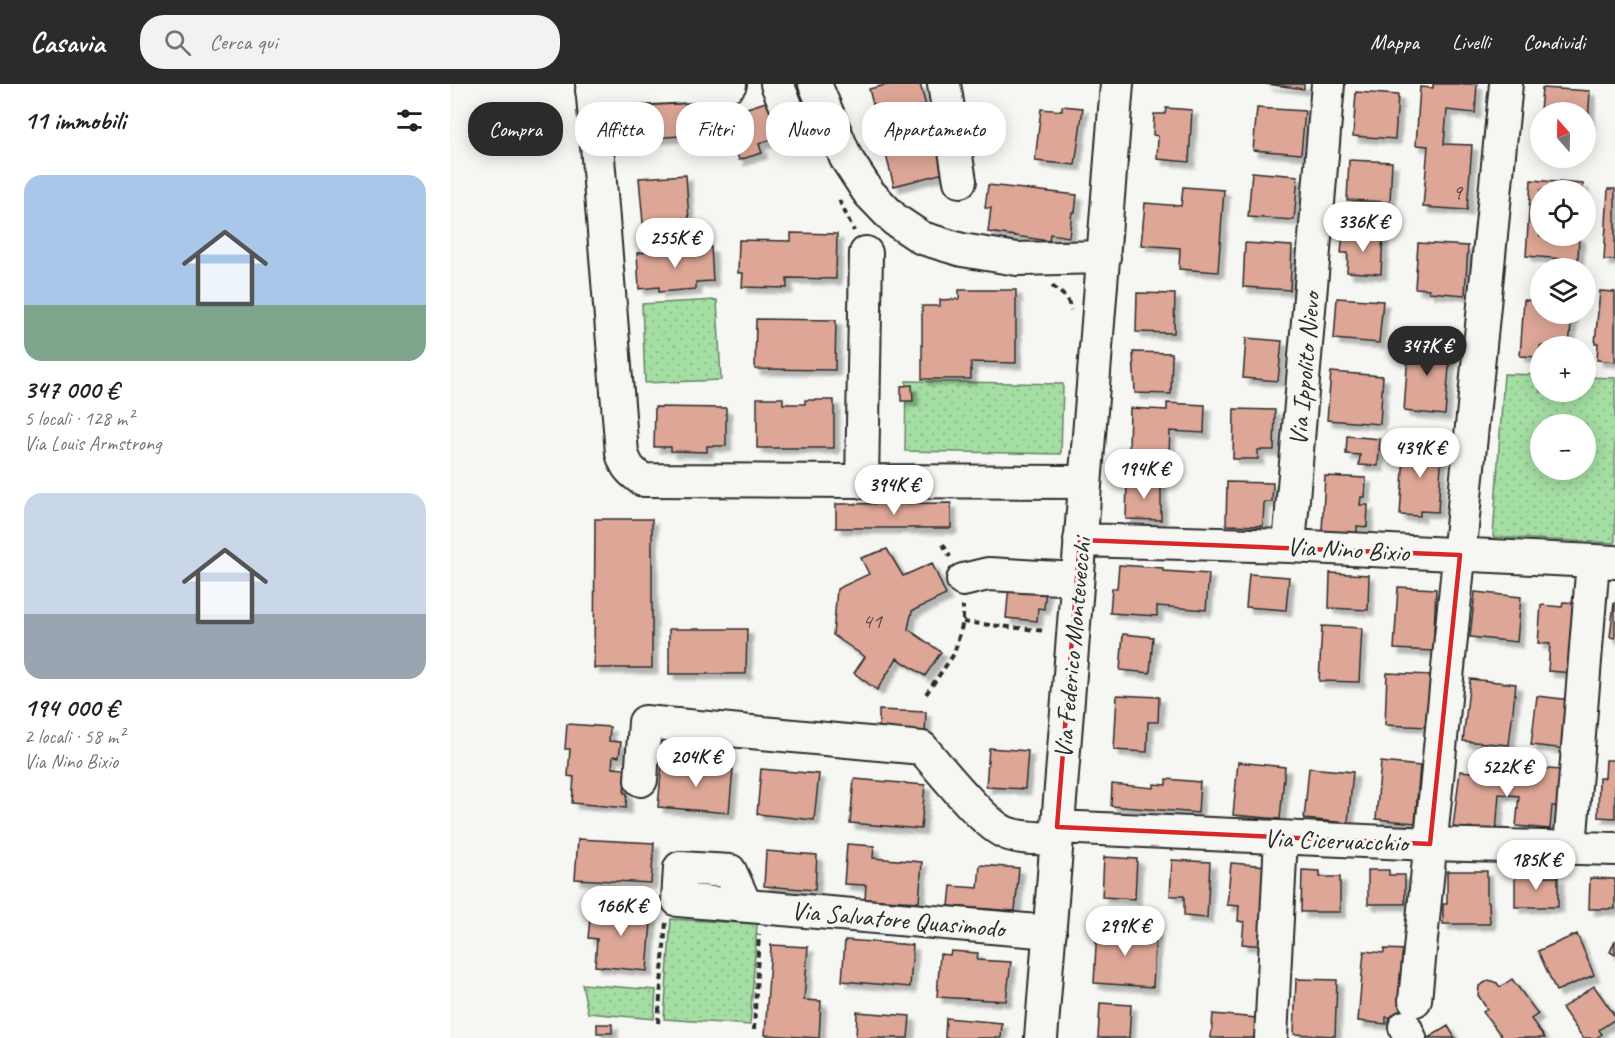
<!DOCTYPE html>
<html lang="it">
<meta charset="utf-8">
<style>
:root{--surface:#fff;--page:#f2f2f2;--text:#222;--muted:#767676;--accent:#2b2b2b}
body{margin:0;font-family:Caveat,sans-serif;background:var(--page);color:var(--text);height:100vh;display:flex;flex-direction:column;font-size:22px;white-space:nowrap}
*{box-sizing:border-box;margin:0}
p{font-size:20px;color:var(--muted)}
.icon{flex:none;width:33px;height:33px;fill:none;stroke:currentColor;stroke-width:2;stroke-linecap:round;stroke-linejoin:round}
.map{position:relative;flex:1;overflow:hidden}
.details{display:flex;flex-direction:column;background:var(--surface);width:450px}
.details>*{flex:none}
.hud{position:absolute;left:18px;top:18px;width:570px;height:54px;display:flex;gap:12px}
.needle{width:39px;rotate:340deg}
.fabs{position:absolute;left:1080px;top:18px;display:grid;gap:12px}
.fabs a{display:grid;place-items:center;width:66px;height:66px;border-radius:50%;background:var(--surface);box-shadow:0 3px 15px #0003;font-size:30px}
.price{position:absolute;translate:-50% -51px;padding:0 14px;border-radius:21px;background:#fff;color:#222;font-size:20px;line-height:39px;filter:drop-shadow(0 2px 3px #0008)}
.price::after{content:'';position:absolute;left:50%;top:36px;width:18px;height:14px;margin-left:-9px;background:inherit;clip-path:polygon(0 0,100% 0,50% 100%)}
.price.selected{background:var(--accent);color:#fff}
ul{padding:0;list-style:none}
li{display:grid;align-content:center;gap:12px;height:318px;padding:0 24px}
li span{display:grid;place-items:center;height:186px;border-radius:18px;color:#555}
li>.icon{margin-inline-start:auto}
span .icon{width:108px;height:108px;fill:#fffc;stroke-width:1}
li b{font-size:26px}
h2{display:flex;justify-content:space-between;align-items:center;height:72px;padding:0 24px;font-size:26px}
.chip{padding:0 21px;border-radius:24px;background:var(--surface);box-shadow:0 3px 15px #0003;font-size:21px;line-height:54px}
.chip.selected{background:var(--accent);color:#fff}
header{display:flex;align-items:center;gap:36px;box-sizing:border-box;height:84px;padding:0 30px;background:var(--accent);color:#fff}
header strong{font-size:28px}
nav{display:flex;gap:33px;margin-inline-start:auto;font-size:21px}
.search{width:420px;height:54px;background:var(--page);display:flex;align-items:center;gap:15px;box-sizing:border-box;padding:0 21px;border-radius:24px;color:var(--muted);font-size:22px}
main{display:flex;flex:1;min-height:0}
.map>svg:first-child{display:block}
.grass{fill:url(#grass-dots);stroke:#688467;stroke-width:1.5;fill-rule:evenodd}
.building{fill:#dda696;stroke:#2b2b2b;stroke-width:1.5;filter:url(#shadow)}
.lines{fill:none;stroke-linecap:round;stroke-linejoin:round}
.minor-casing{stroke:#2b2b2b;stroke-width:36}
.path{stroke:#2b2b2b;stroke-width:4;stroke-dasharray:6 4.5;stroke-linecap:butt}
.minor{stroke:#f6f6f2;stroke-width:32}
.marked{fill:none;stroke:#d62828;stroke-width:4.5;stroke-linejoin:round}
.labels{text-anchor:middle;stroke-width:6;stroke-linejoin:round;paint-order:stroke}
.number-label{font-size:22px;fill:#584a46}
.street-label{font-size:26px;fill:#2b2b2b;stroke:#f6f6f2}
</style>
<header>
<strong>Casavia</strong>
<div class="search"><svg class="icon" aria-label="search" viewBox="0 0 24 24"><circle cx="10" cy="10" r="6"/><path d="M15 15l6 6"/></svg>Cerca qui</div>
<nav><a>Mappa</a><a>Livelli</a><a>Condividi</a></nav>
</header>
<main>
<section class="details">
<h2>11 immobili<svg class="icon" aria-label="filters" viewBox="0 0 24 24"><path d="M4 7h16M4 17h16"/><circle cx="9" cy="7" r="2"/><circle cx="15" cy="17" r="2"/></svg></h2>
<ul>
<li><span style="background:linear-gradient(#a9c7e8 70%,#7fa58c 0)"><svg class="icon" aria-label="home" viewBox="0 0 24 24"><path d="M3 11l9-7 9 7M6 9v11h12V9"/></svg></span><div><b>347 000 €</b><p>5 locali · 128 m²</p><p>Via Louis Armstrong</p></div></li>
<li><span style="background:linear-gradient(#c9d6e8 65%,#9aa5b1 0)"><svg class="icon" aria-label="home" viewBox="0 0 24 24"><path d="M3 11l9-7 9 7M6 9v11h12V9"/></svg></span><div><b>194 000 €</b><p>2 locali · 58 m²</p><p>Via Nino Bixio</p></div></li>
</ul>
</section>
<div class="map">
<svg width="1165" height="954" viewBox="0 0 1165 954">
<defs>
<pattern id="grass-dots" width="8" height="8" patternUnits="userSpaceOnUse" patternTransform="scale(1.5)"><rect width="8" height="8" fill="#a4dea3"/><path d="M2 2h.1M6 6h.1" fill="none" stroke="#8dbf8c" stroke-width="1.8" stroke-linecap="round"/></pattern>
<filter id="shadow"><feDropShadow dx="5.5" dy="5.5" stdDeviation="1.5" flood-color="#0004"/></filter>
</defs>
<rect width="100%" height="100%" fill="#f6f6f2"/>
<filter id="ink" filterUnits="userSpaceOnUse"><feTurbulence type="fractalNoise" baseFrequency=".0167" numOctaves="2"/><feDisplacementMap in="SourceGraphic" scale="12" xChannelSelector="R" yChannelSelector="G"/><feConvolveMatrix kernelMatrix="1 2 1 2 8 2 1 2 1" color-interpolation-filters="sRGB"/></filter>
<g filter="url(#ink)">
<path class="grass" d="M267 216 271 296 195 299 192 220Z
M1054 290 1090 291V308H1136V293L1165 294V459L1043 453ZM1090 340H1136V386H1090Z
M456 297 613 300 611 370 455 367Z
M221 835 307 840 300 941 214 935Z
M132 900 206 906 204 935 138 929Z"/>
<path class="building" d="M440 0H470L494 89 444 102 419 5Z
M816 0H854V5Z
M983 0H1027L1025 29 997 26 994 60 1022 61 1017 126 973 123 978 62 966 61 970 3 983 4Z
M1092 4 1140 7 1137 54 1136 28H1090V50H1088Z
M906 8 948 11 945 55 903 52Z
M243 17 245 51 173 56 171 22Z
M319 17 331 52 309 60 312 69 289 76 282 54 301 47 294 25Z
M612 22 633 24 625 81 585 77 591 25 612 27Z
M716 24 742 26 739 78 707 75 708 52 703 51 704 30H715Z
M807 24 855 27 851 70 803 66Z
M899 76 942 78 940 118 897 116Z
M802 88 848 92 844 136 798 133Z
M236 91 239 136 193 139 189 94Z
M1081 96 1133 100V106H1090V152H1129L1128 176 1076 172Z
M538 101 627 111 625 128H622L619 153 600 150 599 157 538 148 541 124H535Z
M733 103 774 106 768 188 729 185 730 164 691 161 695 119 731 122Z
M1158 105H1165V176H1154Z
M341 149 387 150 386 195 337 194V204L292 203 293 189H288L289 156 341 157Z
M893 149 933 151 931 190 897 188 898 169H891Z
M795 159 842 162 840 206 793 203Z
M968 159 1018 162 1015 211 979 208V205L965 204Z
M261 163 263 197 246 198V205L209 208V203L189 205 187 169Z
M509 206H566V279L521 278V295H472V222H490V216L509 215Z
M1150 207 1165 208V278L1147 276 1148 259H1145Z
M687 209 725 210 724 249 686 248Z
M887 214 933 217 929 259 884 255Z
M1074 216 1090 217V230H1122L1119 262H1090V273L1070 272Z
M306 235 386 236 385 286 305 285Z
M796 254 832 257 828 297 793 294Z
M959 255 1001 260 995 331 954 327Z
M683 268 722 269 721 310 685 309Z
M881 288 933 292 930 340 877 336Z
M462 301 463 317H451V302Z
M307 314H333V320H355V316H384V364H307Z
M717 319 755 321 754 349 720 347 719 368 679 366 680 324 717 326Z
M205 323 276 324V362H257V368L221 367V363H204Z
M784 325 825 326 824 366H808V375H783Z
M897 352 930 355 928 382 909 381 910 371 896 370Z
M955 355 975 356 974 364 992 365 988 428 970 427V432L950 431Z
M875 392 916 394 915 413H911L910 421H918L917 443 907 442V449L872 447Z
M677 397H711V436L676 435Z
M777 398 823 399 822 418H814L813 442 776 441Z
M501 419V444H386V420Z
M145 435H202V584H144Z
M437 465 453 492 482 479 496 511 462 527 458 545 491 568 475 592 447 574 427 606 404 589 415 573 383 551 387 505 419 490 411 474Z
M669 481 713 484V487L759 490 756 526 707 522V532L660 529 662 504H667Z
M880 489 919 491 918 526 879 524Z
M799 490 839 493 836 526 796 523Z
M559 502 596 506 594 525 588 524 587 537 556 534Z
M948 503 986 505 983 567 944 565Z
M1025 508 1071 513 1067 558 1020 553Z
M1113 518 1130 519 1124 589 1098 587 1100 560 1088 559 1091 521 1112 523Z
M1164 519H1165V554L1160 553Z
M872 542 912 544 909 598 869 597Z
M219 545H297L296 590H219Z
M673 550 703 553 700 589 670 586Z
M937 589 980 591 978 643 935 641Z
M1020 595 1066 600 1059 661 1013 657Z
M667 611 709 613 708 638H698L697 668 664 666Z
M1087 612 1121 616 1116 665 1081 661Z
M429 626 476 628 475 651 429 649Z
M117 640 160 643 159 657 171 658 169 673 163 672 162 684 176 685 174 709H177L176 724 122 719 124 693 118 692 120 665H115Z
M539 664 578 667 575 705 536 703Z
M1156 676H1165V734L1148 733 1149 694H1155Z
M788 678 835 683 830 735 783 731Z
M931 678 970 682 965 739 926 735Z
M212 679 283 685 279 729 208 723Z
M1072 683 1111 686 1108 722H1102L1100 745 1066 742 1069 712 1049 710 1046 748 1003 743 1010 687 1071 692Z
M859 684 903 688 898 739 854 735Z
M311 685 369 690 364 736 307 730Z
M404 695 475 701 471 745 400 739Z
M716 695 750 698 748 729 661 722 662 700 704 704V700L716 701Z
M128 755 204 759 201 799 125 795Z
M397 760 424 762 423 774 472 778 469 818 415 815 416 801 394 800Z
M316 767 367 771 365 806 314 802Z
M654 773 687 775 685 815 652 813Z
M722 776 760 778 757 834 734 832V812H720Z
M781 779 818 782 813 862 792 860 794 838 788 837 789 822 777 821Z
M530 781 569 784 565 827 499 822 501 802 528 804Z
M852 786 870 787V793H890V828H851Z
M918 786H939V791H955V820H918Z
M997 787H1037V818H1039L1040 840H993V820H997Z
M1065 789H1087V793H1108V823H1065Z
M1140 794 1165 795V825H1139Z
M147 822 202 826 197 887 145 882 147 855 138 854 141 825H147Z
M647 843 706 847 703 903 644 899Z
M1127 850 1144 891 1106 907 1088 867Z
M395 856 463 861 460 903 392 897Z
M1165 856V871L1160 868Z
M321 861 358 863 354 916 371 917 369 954 315 951Z
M934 865 957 866 951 934 936 933V940L908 937 914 867 934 869Z
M501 867 528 869 527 876 561 878 556 917 487 913 490 870 500 871Z
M846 895 887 896 885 952 844 950Z
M1062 895 1088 930 1081 935 1095 954H1053L1033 928 1037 925 1028 911 1029 902 1039 896 1047 899 1050 903Z
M1144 902 1165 932V935L1149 946 1152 950 1146 954H1133L1112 924Z
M650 919 681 921 679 954H648Z
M407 928 460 932 458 954H406Z
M763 930 807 934 805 954H761Z
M496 934 552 939 551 954H495Z
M147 940H162V949H147Z
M998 942 1005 954H978Z"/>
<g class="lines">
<g class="minor-casing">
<path id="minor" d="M142 0 172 369C176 383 181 388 193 396L635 398
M327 0 337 24
M365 0 396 74 419 109 445 136 472 154 512 166 567 175 654 173
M494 0 510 97
M142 7 280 0
M412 398 416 169
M630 456 839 462 1165 478
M839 462 878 0
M513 496 538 490 627 495
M191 696 195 638 472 664C490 684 533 740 556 749 571 755 590 754 606 755
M607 743 980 760 1165 765
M1120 763 1143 477
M296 822 280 787 230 784 228 816 600 848
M965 916 1056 0
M955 943 960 954
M591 954 667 0
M821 954 831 754"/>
</g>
<path class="path" d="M389 116 404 147
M602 202 617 214 621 226
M493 460 500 473
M513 538 596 547
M476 610 504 570 513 538V522
M208 939 216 838
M304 946 309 850"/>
<use href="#minor" class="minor"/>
</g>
</g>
<path class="marked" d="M630 456 1010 471 980 760 607 743Z"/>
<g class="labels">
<g class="number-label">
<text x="1007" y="115">9</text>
<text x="422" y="544">41</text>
</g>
<g class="street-label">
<text transform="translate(854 285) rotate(-85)" y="9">Via Ippolito Nievo</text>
<text transform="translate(898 465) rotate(3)" y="9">Via Nino Bixio</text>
<text transform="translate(622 564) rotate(-85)" y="9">Via Federico Montevecchi</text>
<text transform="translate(886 756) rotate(2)" y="9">Via Ciceruacchio</text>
<text transform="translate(448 835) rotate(5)" y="9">Via Salvatore Quasimodo</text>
</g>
</g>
</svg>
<div class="fabs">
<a><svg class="needle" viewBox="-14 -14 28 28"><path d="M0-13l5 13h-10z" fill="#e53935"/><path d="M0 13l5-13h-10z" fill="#767676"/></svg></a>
<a><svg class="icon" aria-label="locate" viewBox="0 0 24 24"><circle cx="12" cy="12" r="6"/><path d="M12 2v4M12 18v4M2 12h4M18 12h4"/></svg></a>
<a><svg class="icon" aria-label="layers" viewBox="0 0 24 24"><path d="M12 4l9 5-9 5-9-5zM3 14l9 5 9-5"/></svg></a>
<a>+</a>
<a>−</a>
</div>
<b class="price" style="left:913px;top:169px">336K €</b>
<b class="price" style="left:225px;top:185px">255K €</b>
<b class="price selected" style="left:977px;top:293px">347K €</b>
<b class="price" style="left:970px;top:395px">439K €</b>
<b class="price" style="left:694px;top:416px">194K €</b>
<b class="price" style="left:444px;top:432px">394K €</b>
<b class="price" style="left:246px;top:704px">204K €</b>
<b class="price" style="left:1057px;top:714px">522K €</b>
<b class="price" style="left:1086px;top:807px">185K €</b>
<b class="price" style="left:171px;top:853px">166K €</b>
<b class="price" style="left:675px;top:873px">299K €</b>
<div class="hud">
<a class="chip selected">Compra</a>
<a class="chip">Affitta</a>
<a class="chip">Filtri</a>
<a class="chip">Nuovo</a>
<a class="chip">Appartamento</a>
</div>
</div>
</main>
